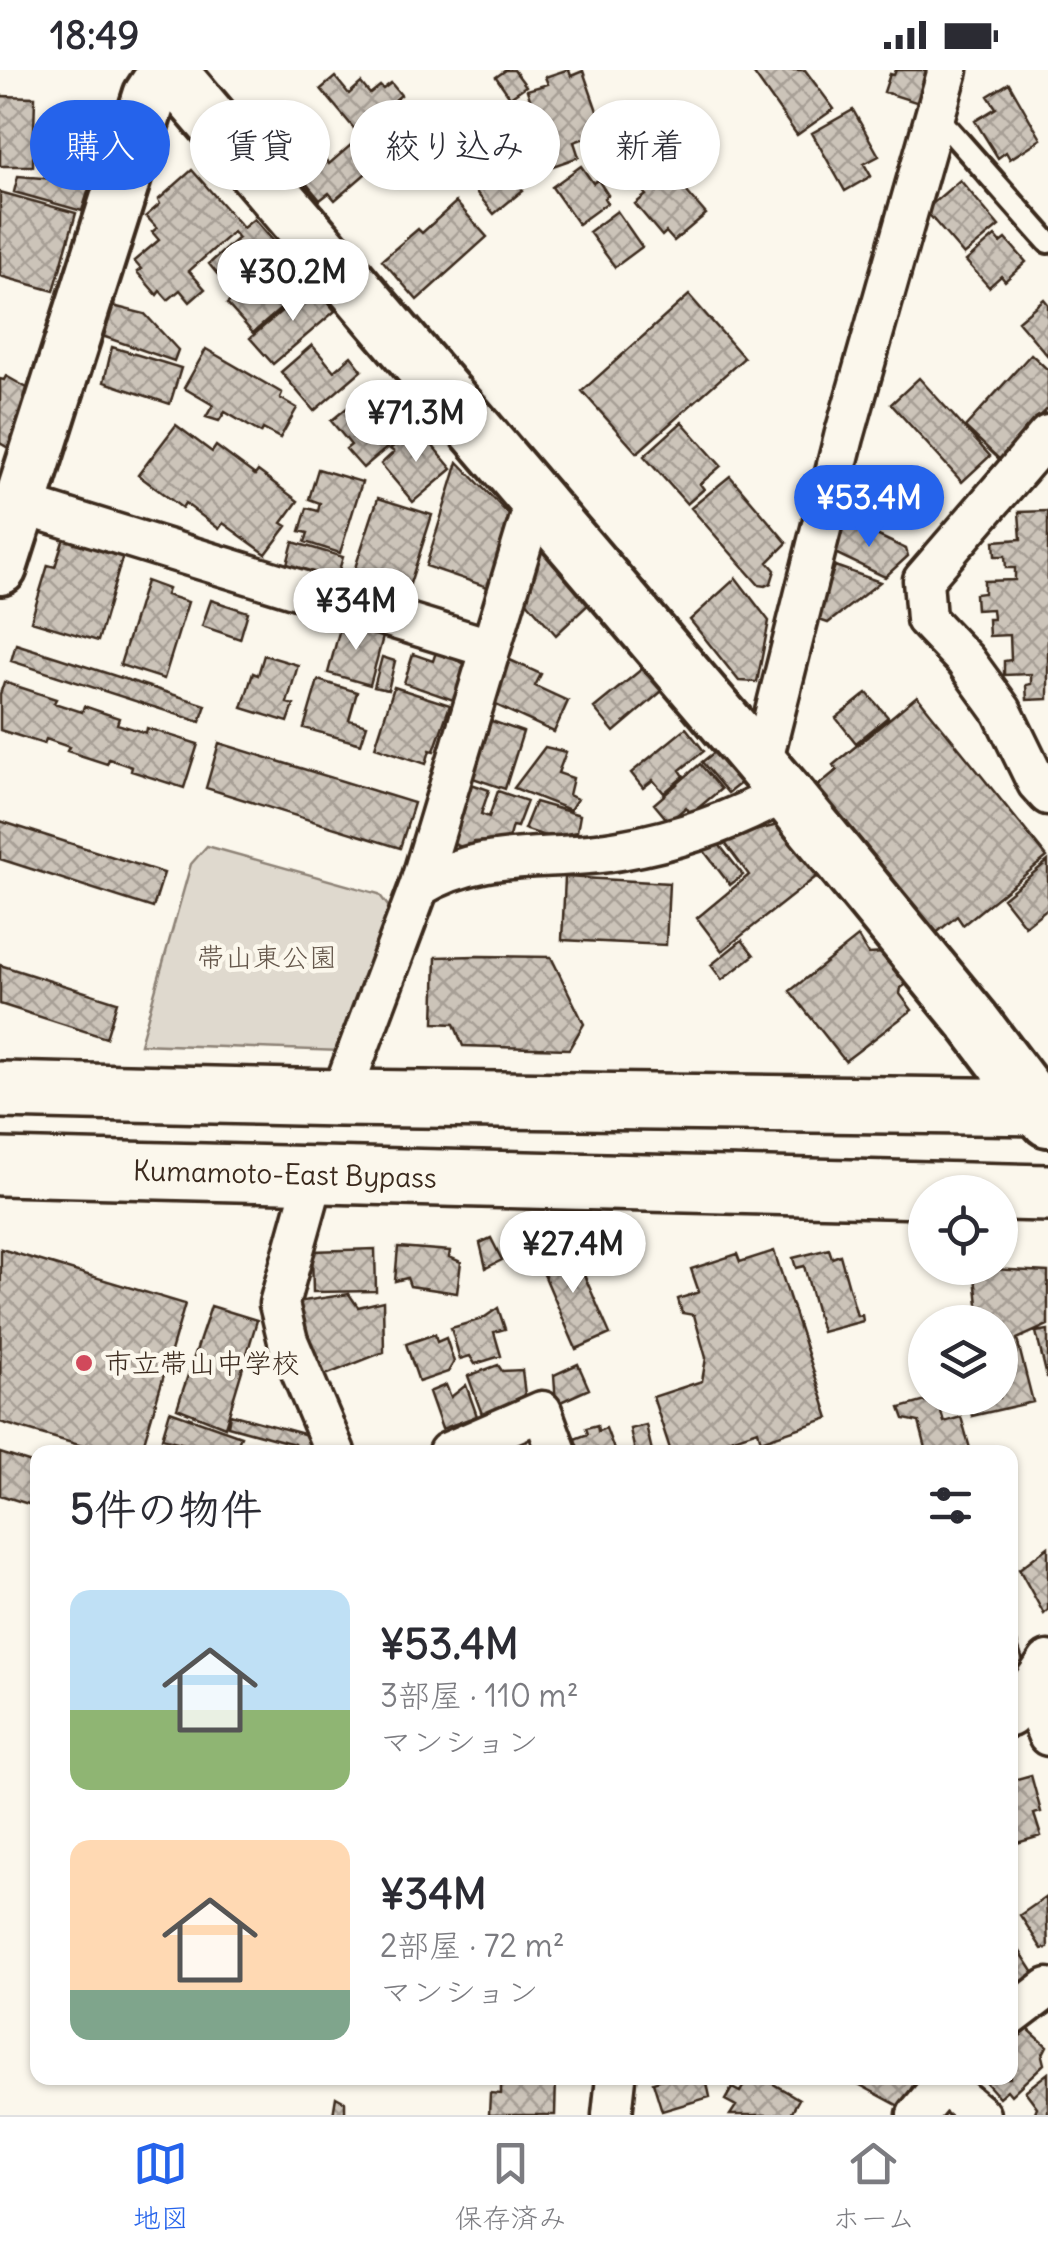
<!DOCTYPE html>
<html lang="ja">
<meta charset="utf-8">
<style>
:root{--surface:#fff;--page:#f7f7f7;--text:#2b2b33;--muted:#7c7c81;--line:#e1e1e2;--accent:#2563eb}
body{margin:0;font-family:Delius,"Klee One",sans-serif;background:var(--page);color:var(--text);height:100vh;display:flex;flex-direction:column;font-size:38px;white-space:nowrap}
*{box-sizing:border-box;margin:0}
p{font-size:32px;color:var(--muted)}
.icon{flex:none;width:55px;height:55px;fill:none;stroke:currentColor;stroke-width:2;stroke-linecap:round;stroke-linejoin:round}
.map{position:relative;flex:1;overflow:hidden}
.drawer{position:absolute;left:30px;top:1375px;width:988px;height:640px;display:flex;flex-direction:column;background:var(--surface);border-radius:20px;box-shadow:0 2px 8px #0004}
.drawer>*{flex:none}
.top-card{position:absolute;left:30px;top:30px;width:990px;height:90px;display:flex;gap:20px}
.fabs{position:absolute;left:908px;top:1105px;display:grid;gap:20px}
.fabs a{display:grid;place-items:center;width:110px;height:110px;border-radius:50%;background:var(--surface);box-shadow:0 2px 8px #0004;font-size:50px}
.price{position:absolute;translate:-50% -85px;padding:0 22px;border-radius:35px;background:#fff;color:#222;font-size:32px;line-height:65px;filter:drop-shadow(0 2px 5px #0008)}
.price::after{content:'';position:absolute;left:50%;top:60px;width:30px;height:22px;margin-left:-15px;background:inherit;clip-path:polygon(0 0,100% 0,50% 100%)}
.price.active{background:var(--accent);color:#fff}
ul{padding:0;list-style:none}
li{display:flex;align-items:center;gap:30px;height:250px;padding:0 40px}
li span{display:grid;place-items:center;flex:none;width:280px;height:200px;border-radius:20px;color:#555}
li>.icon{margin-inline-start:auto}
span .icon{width:120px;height:120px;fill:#fffc;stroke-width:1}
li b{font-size:42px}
h2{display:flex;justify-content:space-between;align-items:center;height:120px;padding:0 40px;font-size:42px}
.tag{padding:0 35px;border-radius:45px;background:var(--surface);box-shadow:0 2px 8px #0004;font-size:35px;line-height:90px}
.tag.active{background:var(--accent);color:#fff}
.status{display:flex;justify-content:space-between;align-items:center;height:70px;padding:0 50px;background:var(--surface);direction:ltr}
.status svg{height:28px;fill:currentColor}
.dock{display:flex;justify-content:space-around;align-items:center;height:140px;border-top:2px solid var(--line);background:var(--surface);font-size:28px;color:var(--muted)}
.dock a{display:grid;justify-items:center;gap:5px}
.dock .active{color:var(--accent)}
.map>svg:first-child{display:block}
.park{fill:#dfd9ce;stroke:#8d8276;stroke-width:2.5}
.building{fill:url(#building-cross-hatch);stroke:#3b2a1e;stroke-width:2.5}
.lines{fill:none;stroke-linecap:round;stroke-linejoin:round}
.lane-casing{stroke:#3b2a1e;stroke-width:28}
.street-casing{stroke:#3b2a1e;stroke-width:45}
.secondary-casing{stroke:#3b2a1e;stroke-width:60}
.highway-casing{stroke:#3b2a1e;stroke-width:62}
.lane{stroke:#fbf7ec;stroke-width:20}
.street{stroke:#fbf7ec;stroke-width:38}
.secondary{stroke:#fbf7ec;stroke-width:52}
.highway{stroke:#fbf7ec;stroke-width:55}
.poi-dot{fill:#d1495b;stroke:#fbf7ec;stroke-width:4}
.labels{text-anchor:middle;stroke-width:9;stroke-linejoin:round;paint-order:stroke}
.park-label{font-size:28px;fill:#64564a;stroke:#fbf7ec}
.street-label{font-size:28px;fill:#3b2a1e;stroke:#fbf7ec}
.poi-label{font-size:28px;fill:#3b2a1e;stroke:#fbf7ec;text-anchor:start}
</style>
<div class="status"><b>18:49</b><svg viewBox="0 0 49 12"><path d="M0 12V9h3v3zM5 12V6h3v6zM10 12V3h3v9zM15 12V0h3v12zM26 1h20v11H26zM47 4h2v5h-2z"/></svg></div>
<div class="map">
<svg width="1048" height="2045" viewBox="0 0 1048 2045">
<defs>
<pattern id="building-cross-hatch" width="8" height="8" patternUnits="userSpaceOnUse" patternTransform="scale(2.5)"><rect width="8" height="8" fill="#ccc4b9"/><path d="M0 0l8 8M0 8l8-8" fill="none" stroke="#a79f96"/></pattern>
</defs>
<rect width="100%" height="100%" fill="#fbf7ec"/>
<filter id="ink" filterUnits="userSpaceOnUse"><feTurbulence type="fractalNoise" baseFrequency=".01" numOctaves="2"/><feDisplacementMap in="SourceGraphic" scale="20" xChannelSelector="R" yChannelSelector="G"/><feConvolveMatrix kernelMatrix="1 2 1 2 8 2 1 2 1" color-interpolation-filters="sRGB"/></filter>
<g filter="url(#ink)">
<path class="park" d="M207 776 379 824 391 840 342 981 140 974 191 794Z"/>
<path class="building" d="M506 0H514L526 16 510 27 496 7Z
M566 0H569L571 6 583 1 604 61 574 72 579 87 553 96 527 20 548 14 545 7Z
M759 0H805L834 39 797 65 754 4Z
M896 0H929L919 33 884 22 890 4 894 5Z
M335 7 349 24 361 13 370 24 380 16 383 19 391 13 401 25 357 62 321 19Z
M1009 13 1041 69 1010 89 1006 82 998 88 975 51 996 38 988 26Z
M0 26 35 27 33 96H0Z
M465 30 511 85 501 94 523 120 494 144 427 62Z
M402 32 424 58 384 92 363 66Z
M853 40 879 86 864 94 871 106 845 121 812 63Z
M622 61 631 73 641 65 664 94 634 118 626 109 622 112 615 103 612 106 594 83Z
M359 68 379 92 335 130 329 123 320 130 296 101 319 81 329 94Z
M672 92 687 108 680 114 706 144 674 171 666 162 662 166 635 134 646 125 641 119Z
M581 96 593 113 598 110 608 125 604 128 607 133 578 154 552 117Z
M192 100 243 158 254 149 275 173 227 216 209 194 238 168 233 162 189 201 205 219 190 232 180 220 168 230 160 221 157 225 137 202 141 199 134 191 159 170 152 162 157 158 146 146 160 134 158 130Z
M18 106 91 112 82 141 14 122Z
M960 110 999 156 964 185 925 140Z
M0 122 76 143 54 221 0 206Z
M456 132 487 167 417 230 382 190 418 159 422 163Z
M617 141 642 177 615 197 589 162Z
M995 166 1001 173 1006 169 1026 192 1005 211 1001 206 989 217 966 191Z
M281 185 308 215 253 263 227 234Z
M313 214 335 241 273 294 250 268Z
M689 225 744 288 637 383 582 321Z
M1044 229 1048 234V286L1018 251Z
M113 236 145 244 178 280 174 291 102 266Z
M312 275 334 301 351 286 362 300 314 341 281 302Z
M112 277 181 298 170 334 104 312Z
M206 279 282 323 280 328 297 338 280 368 263 359 261 363 225 342 219 351 206 347 213 335 184 318Z
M1031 284 1048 300V338L1000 390 965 357Z
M6 306 29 319 14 376 10 379 0 373V309L4 310Z
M919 308 990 386 962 412 891 334Z
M359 328 395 371 363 398 346 379 351 375 331 351Z
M682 352 721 396 700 414 704 419 687 434 644 386Z
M176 355 212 382 216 376 255 405 258 401 298 431 282 453 287 456 266 484 223 453 219 459 185 433 182 438 138 405Z
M417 357 452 399 413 432 381 394 394 382 390 379Z
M458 392 515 451 493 519 426 496Z
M318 399 362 412 340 483 305 472 308 463 300 461 307 438 318 441 320 433 309 429Z
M730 406 787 473 768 492 775 500 771 513 765 516 759 515 691 438Z
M378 428 432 445 406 526 401 525 399 529 363 518 366 508 353 504Z
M1048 441V629L1027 630 1026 615 1031 614V604L1004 605V591L1011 590 1010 565 989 566 988 549H993L992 539 976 540 975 524 984 523V511L1015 510V498H1006L1005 486H995L994 471 1021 469 1019 442Z
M845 450 906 479 908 486 885 507 835 483Z
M66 461 125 478 98 571 31 551 48 495 55 497Z
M538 469 590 533 556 565 519 522Z
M293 472 343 487 335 513 286 498Z
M835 496 880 512 828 553 816 549Z
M736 508 769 551 757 612 739 611 690 550Z
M146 511 168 519 166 525 188 532 164 609 120 595Z
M211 530 248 542 240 569 202 556Z
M342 551 384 563 370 615 328 603Z
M16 574 206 635 200 652 11 591Z
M438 576 458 583 456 590 471 596 459 632 404 613 413 584 433 591Z
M264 585 298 595 287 633 294 635 288 652 242 638 253 603 258 605Z
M382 587 395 591 388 620 374 617Z
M510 590 541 604 535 616 568 631 554 662 485 630 498 600 504 603Z
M643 598 662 621 614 662 594 638Z
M318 610 357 622 349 650 367 655 361 674 304 658Z
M4 612 56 629 54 633 82 642 84 636 119 648 117 654 146 663 147 658 198 674 184 718 131 701 132 697 109 689 107 694 67 681 69 677 46 669 44 674 0 660V624Z
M394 617 450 635 434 681 430 680 426 694 375 677Z
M867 623 888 647 856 673 836 648Z
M917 626 1047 787 963 855 957 846 934 865 815 718 837 700 833 695Z
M483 648 523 662 505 719 464 705Z
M686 658 704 681 680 700 684 706 664 723 653 710 643 718 631 703Z
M219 673 414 733 400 778 206 718Z
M545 677 566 682 558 703 573 708 569 725 577 729 570 740 514 718Z
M716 681 742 712 728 723 702 692Z
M700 694 721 719 691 744 686 737 669 752 654 734Z
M460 710 489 720 481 744 489 747 498 721 527 731 517 757 512 756 508 770 473 772 470 780 440 769Z
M535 732 580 745 577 762 548 767 524 759Z
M0 751 164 803 153 838 0 789Z
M782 754 821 803 722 881 697 848 749 805 722 769Z
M717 772 743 805 730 815 704 781Z
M1048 791V838L1025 856 1003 828Z
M565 807 669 813 666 875 562 870Z
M858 867 868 884 886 883 908 913 901 918 900 924 912 940 845 991 790 921Z
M742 870 754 885 722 910 711 895Z
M477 886 551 887 584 954 569 979 463 976 454 954 434 953 436 887Z
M0 895 117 932 106 968 0 934Z
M491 1168 502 1190 486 1198 480 1173Z
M570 1173 610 1264 576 1279 537 1188Z
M398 1177 450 1181 449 1187 461 1192 457 1223 410 1216 407 1208 395 1211Z
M1 1179 185 1234 141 1382H103L0 1352Z
M375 1179 376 1221 313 1222 312 1181Z
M829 1179 832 1188 840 1185 857 1246 862 1245 863 1251 822 1262 804 1196 796 1198 793 1188Z
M774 1181 829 1348 761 1371 758 1360 691 1382H671L653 1327 702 1311 706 1288 694 1245 682 1243 678 1229 699 1222 691 1199 737 1184 740 1192Z
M974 1198 1048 1202V1255L1017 1269 1033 1332 972 1346 967 1328H1000V1252H980Z
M349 1224 358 1237 383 1231 384 1282 308 1312 290 1233Z
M211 1236 257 1250 225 1357 177 1338Z
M498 1238 505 1259 494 1262 501 1286 475 1294 470 1286 460 1289 451 1258 482 1249Z
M1048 1260V1307H1047L1036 1262Z
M435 1264 437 1272 446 1268 454 1292 448 1302 419 1312 406 1274Z
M578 1294 589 1319 556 1334 554 1305Z
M498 1295 502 1301 522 1300 525 1325 483 1347 468 1306Z
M446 1315 451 1327 466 1315 477 1346 442 1359 429 1322Z
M937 1328 944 1352 961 1347 971 1382H927L919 1352 904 1349 900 1338Z
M170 1341 241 1366 235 1382H214L162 1368Z
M230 1344 311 1366 307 1382H292L294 1374 228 1356Z
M597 1355 598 1361 606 1358 615 1382H576L572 1370 588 1364 586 1358Z
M646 1355 652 1381 635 1382 630 1359Z
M0 1383 38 1395V1437L0 1425Z
M1048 1477V1540L1044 1544 1019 1499Z
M1010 1550 1024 1594 1010 1600Z
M1031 1705 1041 1742 1034 1744 1041 1766 1010 1775V1711Z
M1046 1827 1048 1878 1042 1879 1020 1845Z
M1019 1880 1036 1906 1010 1923V1885Z
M1010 1958 1017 1962 1028 1959 1047 1976 1042 1986 1044 1994 1011 2025 1007 2020 999 2027 982 2008H1010Z
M1048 2003V2045H1034L1037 2037 1025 2021Z
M501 2008H556L555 2045H489L490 2023 501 2024Z
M716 2008V2010L707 2013 710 2027 662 2041 653 2012 665 2008Z
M748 2008 758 2011 763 2008 799 2029 790 2045H730L736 2036 725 2030 732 2018 740 2022Z
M847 2008H917L901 2037Z
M336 2027 345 2032V2045H333Z"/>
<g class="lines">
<g class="lane-casing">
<path id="lane" d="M934 48 949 60 1048 172"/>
</g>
<g class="street-casing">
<path id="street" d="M1048 365 923 510 926 549 965 590 1002 641 1037 713 1048 725
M20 434 489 578
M762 694 844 367 948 0
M419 817C485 777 548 793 620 780 678 770 734 751 785 722
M340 1028 419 817 536 428
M315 1105 279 1234 288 1271 335 1382
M448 1382 542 1341 557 1382
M1029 1621 1048 1666
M1010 1647 1048 1591
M1010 1947 1048 1918
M612 2045 616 2008
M917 2045 943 2014 980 2045"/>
</g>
<g class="secondary-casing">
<path id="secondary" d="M169 0 785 722 972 950 1048 1050
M0 498 150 26 167 0"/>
</g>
<g class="highway-casing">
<g id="highway">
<path d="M0 1020 340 1028 1048 1037"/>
<path id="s1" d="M0 1097 1048 1123"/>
</g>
</g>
<use href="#lane" class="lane"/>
<use href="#street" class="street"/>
<use href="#secondary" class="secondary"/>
<use href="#highway" class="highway"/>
</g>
</g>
<circle class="poi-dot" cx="84" cy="1293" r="10"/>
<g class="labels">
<g class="park-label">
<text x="267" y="897">帯山東公園</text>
</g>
<g class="street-label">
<text dy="10" stroke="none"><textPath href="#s1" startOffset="285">Kumamoto-East Bypass</textPath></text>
</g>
<g class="poi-label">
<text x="104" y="1303">市立帯山中学校</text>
</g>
</g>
</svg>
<div class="fabs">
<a><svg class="icon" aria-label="locate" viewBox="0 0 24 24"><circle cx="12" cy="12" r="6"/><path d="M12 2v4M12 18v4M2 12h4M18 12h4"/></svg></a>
<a><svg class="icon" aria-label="layers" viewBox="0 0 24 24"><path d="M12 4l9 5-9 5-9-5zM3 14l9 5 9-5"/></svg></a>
</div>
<b class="price" style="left:293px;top:254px">¥30.2M</b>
<b class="price" style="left:416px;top:395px">¥71.3M</b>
<b class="price active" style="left:869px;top:480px">¥53.4M</b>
<b class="price" style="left:356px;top:583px">¥34M</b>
<b class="price" style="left:573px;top:1226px">¥27.4M</b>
<div class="top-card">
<a class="tag active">購入</a>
<a class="tag">賃貸</a>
<a class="tag">絞り込み</a>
<a class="tag">新着</a>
</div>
<section class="drawer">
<h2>5件の物件<svg class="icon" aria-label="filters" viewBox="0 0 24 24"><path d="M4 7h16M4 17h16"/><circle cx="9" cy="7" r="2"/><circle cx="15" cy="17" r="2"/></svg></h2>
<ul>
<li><span style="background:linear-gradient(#bfe0f5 60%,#8fb573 0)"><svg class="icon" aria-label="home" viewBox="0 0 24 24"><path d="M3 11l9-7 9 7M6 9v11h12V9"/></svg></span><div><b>¥53.4M</b><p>3部屋 · 110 m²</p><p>マンション</p></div></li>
<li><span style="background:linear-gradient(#ffd9b3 75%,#7fa58c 0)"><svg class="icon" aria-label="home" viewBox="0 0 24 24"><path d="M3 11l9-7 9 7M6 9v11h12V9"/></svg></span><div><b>¥34M</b><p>2部屋 · 72 m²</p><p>マンション</p></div></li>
</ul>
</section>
</div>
<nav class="dock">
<a class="active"><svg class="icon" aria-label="map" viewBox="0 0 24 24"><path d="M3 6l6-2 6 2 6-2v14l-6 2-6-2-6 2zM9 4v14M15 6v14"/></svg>地図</a>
<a><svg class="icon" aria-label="saved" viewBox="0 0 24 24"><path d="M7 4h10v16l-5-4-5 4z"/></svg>保存済み</a>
<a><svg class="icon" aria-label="home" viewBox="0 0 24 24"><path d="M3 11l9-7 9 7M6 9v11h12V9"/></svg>ホーム</a>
</nav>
